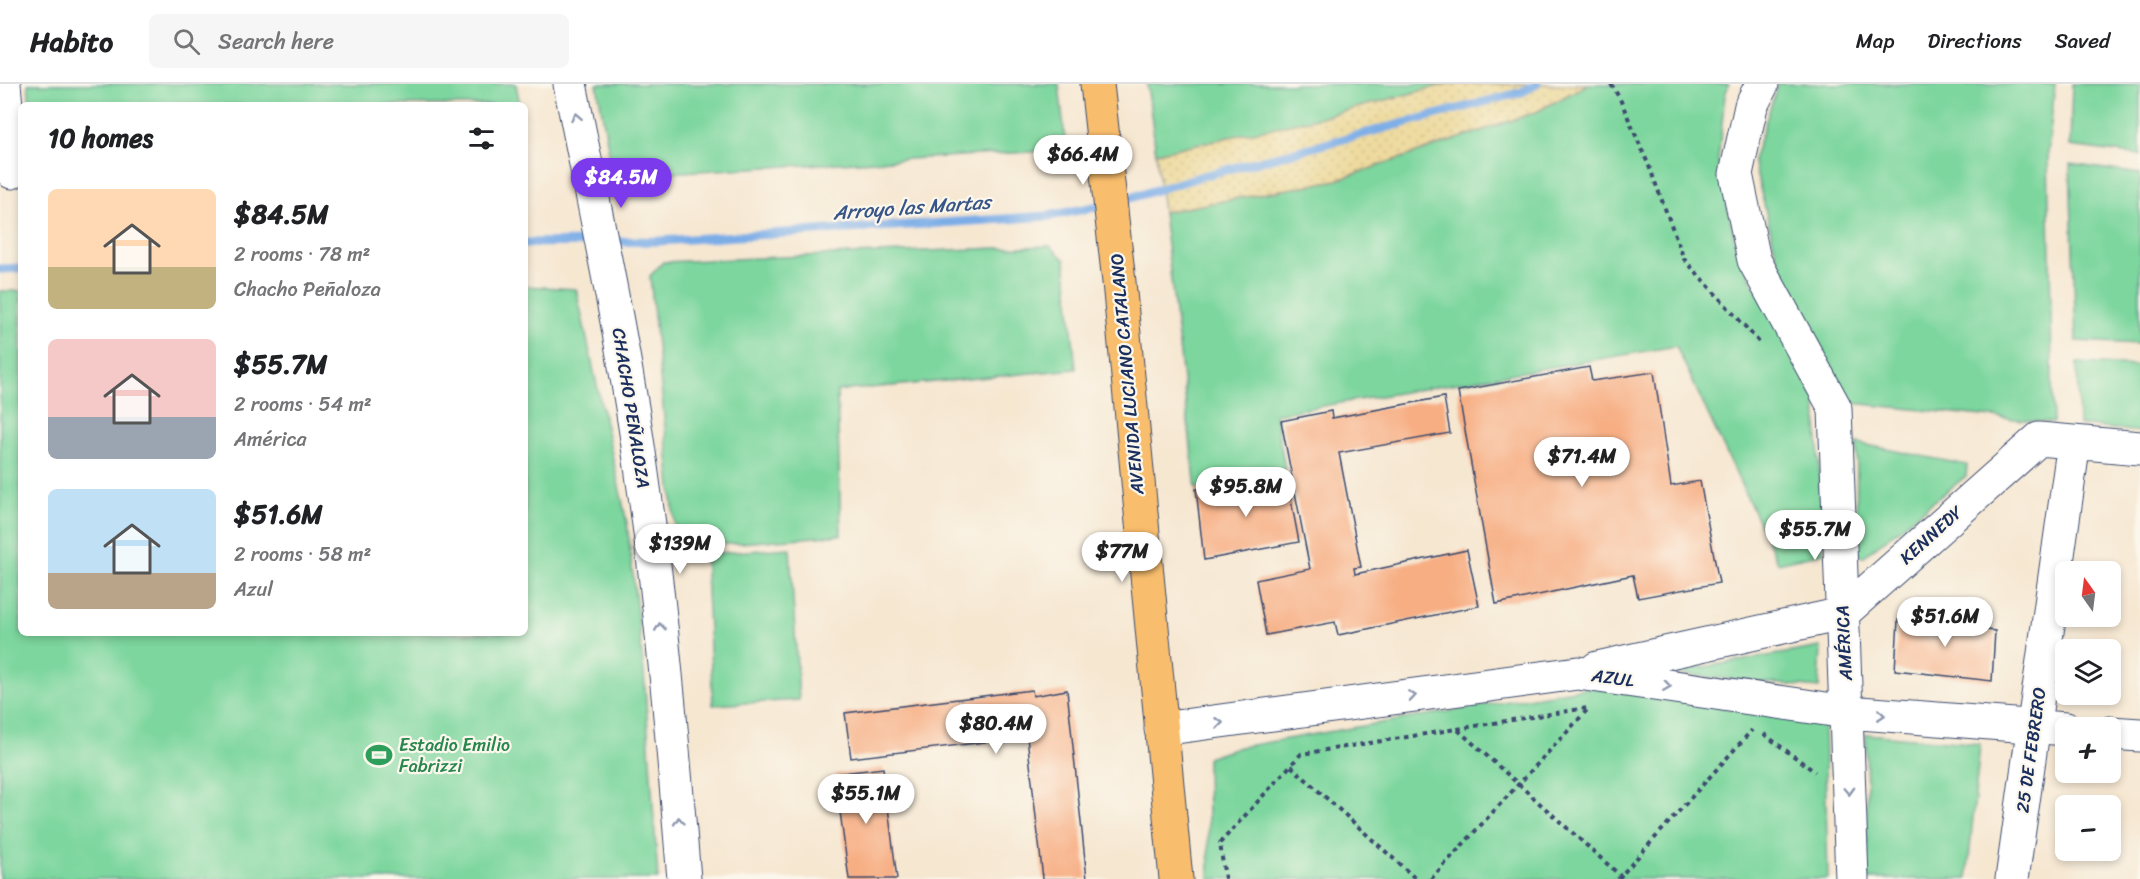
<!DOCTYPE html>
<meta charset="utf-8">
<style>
:root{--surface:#fff;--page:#f6f6f6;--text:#202124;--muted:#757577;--line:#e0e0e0;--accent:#7c3aed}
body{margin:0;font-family:Sriracha,sans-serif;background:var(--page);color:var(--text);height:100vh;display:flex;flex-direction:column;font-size:22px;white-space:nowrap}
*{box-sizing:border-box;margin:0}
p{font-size:20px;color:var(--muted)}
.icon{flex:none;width:33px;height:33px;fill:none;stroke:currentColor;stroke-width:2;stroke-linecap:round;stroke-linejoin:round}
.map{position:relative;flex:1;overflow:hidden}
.sheet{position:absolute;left:18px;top:18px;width:510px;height:534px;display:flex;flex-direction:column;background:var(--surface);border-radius:9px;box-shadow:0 3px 9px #0003}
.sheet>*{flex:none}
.needle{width:39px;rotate:346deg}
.fabs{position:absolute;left:2055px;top:477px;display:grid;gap:12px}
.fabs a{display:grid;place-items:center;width:66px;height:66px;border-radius:9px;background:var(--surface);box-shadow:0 3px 9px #0003;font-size:30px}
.price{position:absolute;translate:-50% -51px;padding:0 14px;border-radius:21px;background:#fff;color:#222;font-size:20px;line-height:39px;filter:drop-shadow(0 2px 3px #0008)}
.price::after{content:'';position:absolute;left:50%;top:36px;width:18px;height:14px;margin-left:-9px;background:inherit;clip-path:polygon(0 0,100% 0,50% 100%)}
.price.on{background:var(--accent);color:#fff}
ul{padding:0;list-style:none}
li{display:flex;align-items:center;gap:18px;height:150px;padding:0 30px}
li span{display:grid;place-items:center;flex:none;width:168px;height:120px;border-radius:9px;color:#555}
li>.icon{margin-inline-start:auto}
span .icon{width:72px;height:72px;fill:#fffc;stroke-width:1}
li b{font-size:26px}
h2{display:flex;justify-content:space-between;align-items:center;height:72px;padding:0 30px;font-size:26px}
header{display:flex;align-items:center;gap:36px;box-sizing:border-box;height:84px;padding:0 30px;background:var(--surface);border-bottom:2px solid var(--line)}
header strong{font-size:28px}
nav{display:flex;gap:33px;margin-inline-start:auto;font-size:21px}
.search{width:420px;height:54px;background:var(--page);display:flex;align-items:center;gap:15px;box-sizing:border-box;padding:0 21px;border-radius:9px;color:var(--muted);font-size:22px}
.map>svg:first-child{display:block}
.green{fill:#7cd69d;stroke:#4c827e;stroke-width:1.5}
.sand{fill:url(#sand-dots);stroke:#84847e;stroke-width:1.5}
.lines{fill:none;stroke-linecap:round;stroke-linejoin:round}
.stream{stroke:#7bade7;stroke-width:9}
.building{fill:#f7ae83}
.minor-casing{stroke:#3c4b6f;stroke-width:35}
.major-casing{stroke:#3c4b6f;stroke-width:35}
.path{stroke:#3c4b6f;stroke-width:4;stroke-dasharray:4.5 4.5;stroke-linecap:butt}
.minor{stroke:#fff;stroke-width:33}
.major{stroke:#f9be6d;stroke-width:33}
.oneway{stroke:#8d97ae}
.labels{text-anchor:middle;stroke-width:4.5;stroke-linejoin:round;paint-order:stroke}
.street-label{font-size:18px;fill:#1b2f5e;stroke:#fbf7ec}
.leisure-label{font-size:18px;fill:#27864d;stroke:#fbf7ec;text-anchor:start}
.water-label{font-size:20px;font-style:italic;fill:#385587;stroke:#fbf7ec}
</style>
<header>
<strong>Habito</strong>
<div class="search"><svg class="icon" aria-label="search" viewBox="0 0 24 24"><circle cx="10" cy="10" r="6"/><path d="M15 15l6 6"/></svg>Search here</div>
<nav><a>Map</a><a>Directions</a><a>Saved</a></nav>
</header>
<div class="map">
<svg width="2140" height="795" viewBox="0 0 2140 795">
<defs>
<pattern id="sand-dots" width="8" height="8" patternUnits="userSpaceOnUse" patternTransform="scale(1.5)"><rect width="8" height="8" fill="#eeda9e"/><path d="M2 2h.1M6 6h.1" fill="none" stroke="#ccbb8a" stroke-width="1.8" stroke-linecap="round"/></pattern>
</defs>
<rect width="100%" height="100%" fill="#fbf7ec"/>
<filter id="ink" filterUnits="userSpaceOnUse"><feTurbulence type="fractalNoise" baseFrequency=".0167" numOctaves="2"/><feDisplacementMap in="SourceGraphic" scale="12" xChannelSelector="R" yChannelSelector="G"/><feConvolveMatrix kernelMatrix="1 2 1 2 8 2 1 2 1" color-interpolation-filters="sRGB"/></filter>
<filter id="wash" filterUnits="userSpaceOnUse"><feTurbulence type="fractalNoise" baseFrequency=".008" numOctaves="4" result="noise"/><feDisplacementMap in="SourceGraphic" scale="24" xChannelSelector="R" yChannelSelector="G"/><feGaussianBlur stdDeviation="1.35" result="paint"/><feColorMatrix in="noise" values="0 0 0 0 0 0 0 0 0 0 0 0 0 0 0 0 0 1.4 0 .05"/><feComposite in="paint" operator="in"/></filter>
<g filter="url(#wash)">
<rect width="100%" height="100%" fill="#f6e7d1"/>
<path class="green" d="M28 0H516L520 21H30Z
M597 0H1059L1066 66 613 92Z
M1147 0H1447L1322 33 1156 69Z
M1588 0H1729L1725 11 1718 77 1738 171 1816 316 1823 469 1778 479 1676 262 1275 330 1287 395 1196 405 1163 128 1337 96 1536 28Z
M1778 0H2055L2048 69 2053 339 1852 319 1784 201 1753 76Z
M2072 0H2140V71L2070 62Z
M2070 80 2140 90V260L2076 257Z
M1050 162 1065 176 1076 285 837 307 841 451 677 464 650 192 663 178Z
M525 202 576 205 627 439 644 589 658 795H0V207H21V549H525Z
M2077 279 2140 282V348L2079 341Z
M1857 359 1967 381 1966 392 1863 473 1856 468Z
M790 464 799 616 713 621 705 470Z
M1821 563 1819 604 1669 589Z
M1592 603 1824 639 1828 795H1209L1207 674 1240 663Z
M1866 650 1980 660 1967 795H1868Z"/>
<path class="sand" d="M1447 0H1588L1536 28 1337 96 1163 128 1156 69 1322 33Z"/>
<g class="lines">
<path class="stream" d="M525 159 659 157 1049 132 1110 120 1199 93 1522 8 1537 0
M0 185 21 184"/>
</g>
<g id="blocks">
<path class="building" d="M1589 283 1592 297 1654 288 1671 402 1700 397 1719 499 1638 514 1633 491 1496 520 1458 307Z
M1444 313 1450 349 1339 369 1361 483 1354 484 1355 490 1467 466 1479 522 1338 551 1335 538 1266 551 1256 496 1310 485 1281 337 1331 327 1332 334Z
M1287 395 1299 458 1204 476 1196 405Z
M1936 523 1962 526 1961 543 1995 547 1992 597 1895 586 1898 536 1936 540Z
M1032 606 1033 612 1067 606 1087 795H1043L1027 653 851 674 845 629Z
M883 684 897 795H849L835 690Z"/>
</g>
</g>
<g filter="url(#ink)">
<use href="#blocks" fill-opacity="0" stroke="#3c4b6f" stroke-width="1.5"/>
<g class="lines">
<g class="minor-casing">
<path id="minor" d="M4 0 12 88
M570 0C596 132 625 264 643 397 662 529 673 662 684 795
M1762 0 1751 22 1736 90 1754 176 1835 324 1852 795
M1597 584 1842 530 2039 355 2140 364
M1161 645 1578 589 1847 628 2066 645
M2110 649 2140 651
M2012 795 2074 358"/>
</g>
<g class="major-casing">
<path id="major" d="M1097 0 1119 198 1176 795"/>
</g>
<path class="path" d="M1611 0 1620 15 1649 82 1684 175 1759 258
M1458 646 1624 795
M1764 650 1815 688
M1291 682 1416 795
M1225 795 1220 759 1301 670 1587 624
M1431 795 1589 624
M1618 795 1752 646"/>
<use href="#minor" class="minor"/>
<use href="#major" class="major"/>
</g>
<defs><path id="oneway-chevron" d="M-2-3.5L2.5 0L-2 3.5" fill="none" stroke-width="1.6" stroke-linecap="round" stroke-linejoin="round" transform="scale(1.5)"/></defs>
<g class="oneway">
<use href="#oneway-chevron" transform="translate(576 33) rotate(-101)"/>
<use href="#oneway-chevron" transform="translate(660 543) rotate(-97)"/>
<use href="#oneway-chevron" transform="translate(1667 602) rotate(8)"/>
<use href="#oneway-chevron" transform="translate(1412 612) rotate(-8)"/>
<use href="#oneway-chevron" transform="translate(1881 631) rotate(5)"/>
<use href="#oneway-chevron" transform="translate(1219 639) rotate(-7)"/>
<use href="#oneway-chevron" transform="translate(1849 707) rotate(88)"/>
<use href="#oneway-chevron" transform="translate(679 737) rotate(-95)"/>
</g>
</g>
<defs>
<g id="stadium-bare" transform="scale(2.07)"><path d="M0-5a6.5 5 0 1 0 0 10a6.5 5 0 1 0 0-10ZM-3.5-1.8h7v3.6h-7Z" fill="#2e9e5b" stroke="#fbf7ec" stroke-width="2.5" paint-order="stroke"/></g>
</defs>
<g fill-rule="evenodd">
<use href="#stadium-bare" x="379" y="671"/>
</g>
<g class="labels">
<g class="street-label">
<text transform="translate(1127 290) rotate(-95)" y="6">AVENIDA LUCIANO CATALANO</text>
<text transform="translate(631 324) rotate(81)" y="6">CHACHO PEÑALOZA</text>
<text transform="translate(1931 451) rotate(-42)" y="6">KENNEDY</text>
<text transform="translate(1844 559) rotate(-93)" y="6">AMÉRICA</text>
<text transform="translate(1613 594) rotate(8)" y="6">AZUL</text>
<text transform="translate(2031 666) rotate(-82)" y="6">25 DE FEBRERO</text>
</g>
<g class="leisure-label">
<text x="399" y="667">Estadio Emilio<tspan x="399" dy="21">Fabrizzi</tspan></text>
</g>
<g class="water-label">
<text transform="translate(912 123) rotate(-4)" y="7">Arroyo las Martas</text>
</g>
</g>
</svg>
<div class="fabs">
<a><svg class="needle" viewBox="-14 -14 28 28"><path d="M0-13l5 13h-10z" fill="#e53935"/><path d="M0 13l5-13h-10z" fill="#757577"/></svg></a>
<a><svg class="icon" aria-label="layers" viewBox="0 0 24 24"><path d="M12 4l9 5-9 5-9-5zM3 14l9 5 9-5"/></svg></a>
<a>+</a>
<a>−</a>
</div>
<b class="price" style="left:1083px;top:102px">$66.4M</b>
<b class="price on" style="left:621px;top:125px">$84.5M</b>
<b class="price" style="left:1582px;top:404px">$71.4M</b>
<b class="price" style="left:1246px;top:434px">$95.8M</b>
<b class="price" style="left:1815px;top:477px">$55.7M</b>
<b class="price" style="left:680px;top:491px">$139M</b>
<b class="price" style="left:1122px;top:499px">$77M</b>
<b class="price" style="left:1945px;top:564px">$51.6M</b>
<b class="price" style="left:996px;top:671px">$80.4M</b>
<b class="price" style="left:866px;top:741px">$55.1M</b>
<section class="sheet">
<h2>10 homes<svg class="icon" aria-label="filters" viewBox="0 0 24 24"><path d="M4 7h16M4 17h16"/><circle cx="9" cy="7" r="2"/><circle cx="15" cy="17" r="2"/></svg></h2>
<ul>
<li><span style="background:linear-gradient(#ffd9b3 65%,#c2b280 0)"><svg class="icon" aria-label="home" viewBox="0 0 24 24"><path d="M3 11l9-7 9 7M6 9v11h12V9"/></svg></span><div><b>$84.5M</b><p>2 rooms · 78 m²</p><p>Chacho Peñaloza</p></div></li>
<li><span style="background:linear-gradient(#f6c9c9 65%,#9aa5b1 0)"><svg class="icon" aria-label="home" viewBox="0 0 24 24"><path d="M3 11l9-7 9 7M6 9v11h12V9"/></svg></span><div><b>$55.7M</b><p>2 rooms · 54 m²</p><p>América</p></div></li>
<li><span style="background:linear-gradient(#bfe0f5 70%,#b9a48a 0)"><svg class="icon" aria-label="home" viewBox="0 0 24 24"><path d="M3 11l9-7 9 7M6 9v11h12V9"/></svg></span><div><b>$51.6M</b><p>2 rooms · 58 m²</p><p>Azul</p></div></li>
</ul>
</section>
</div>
